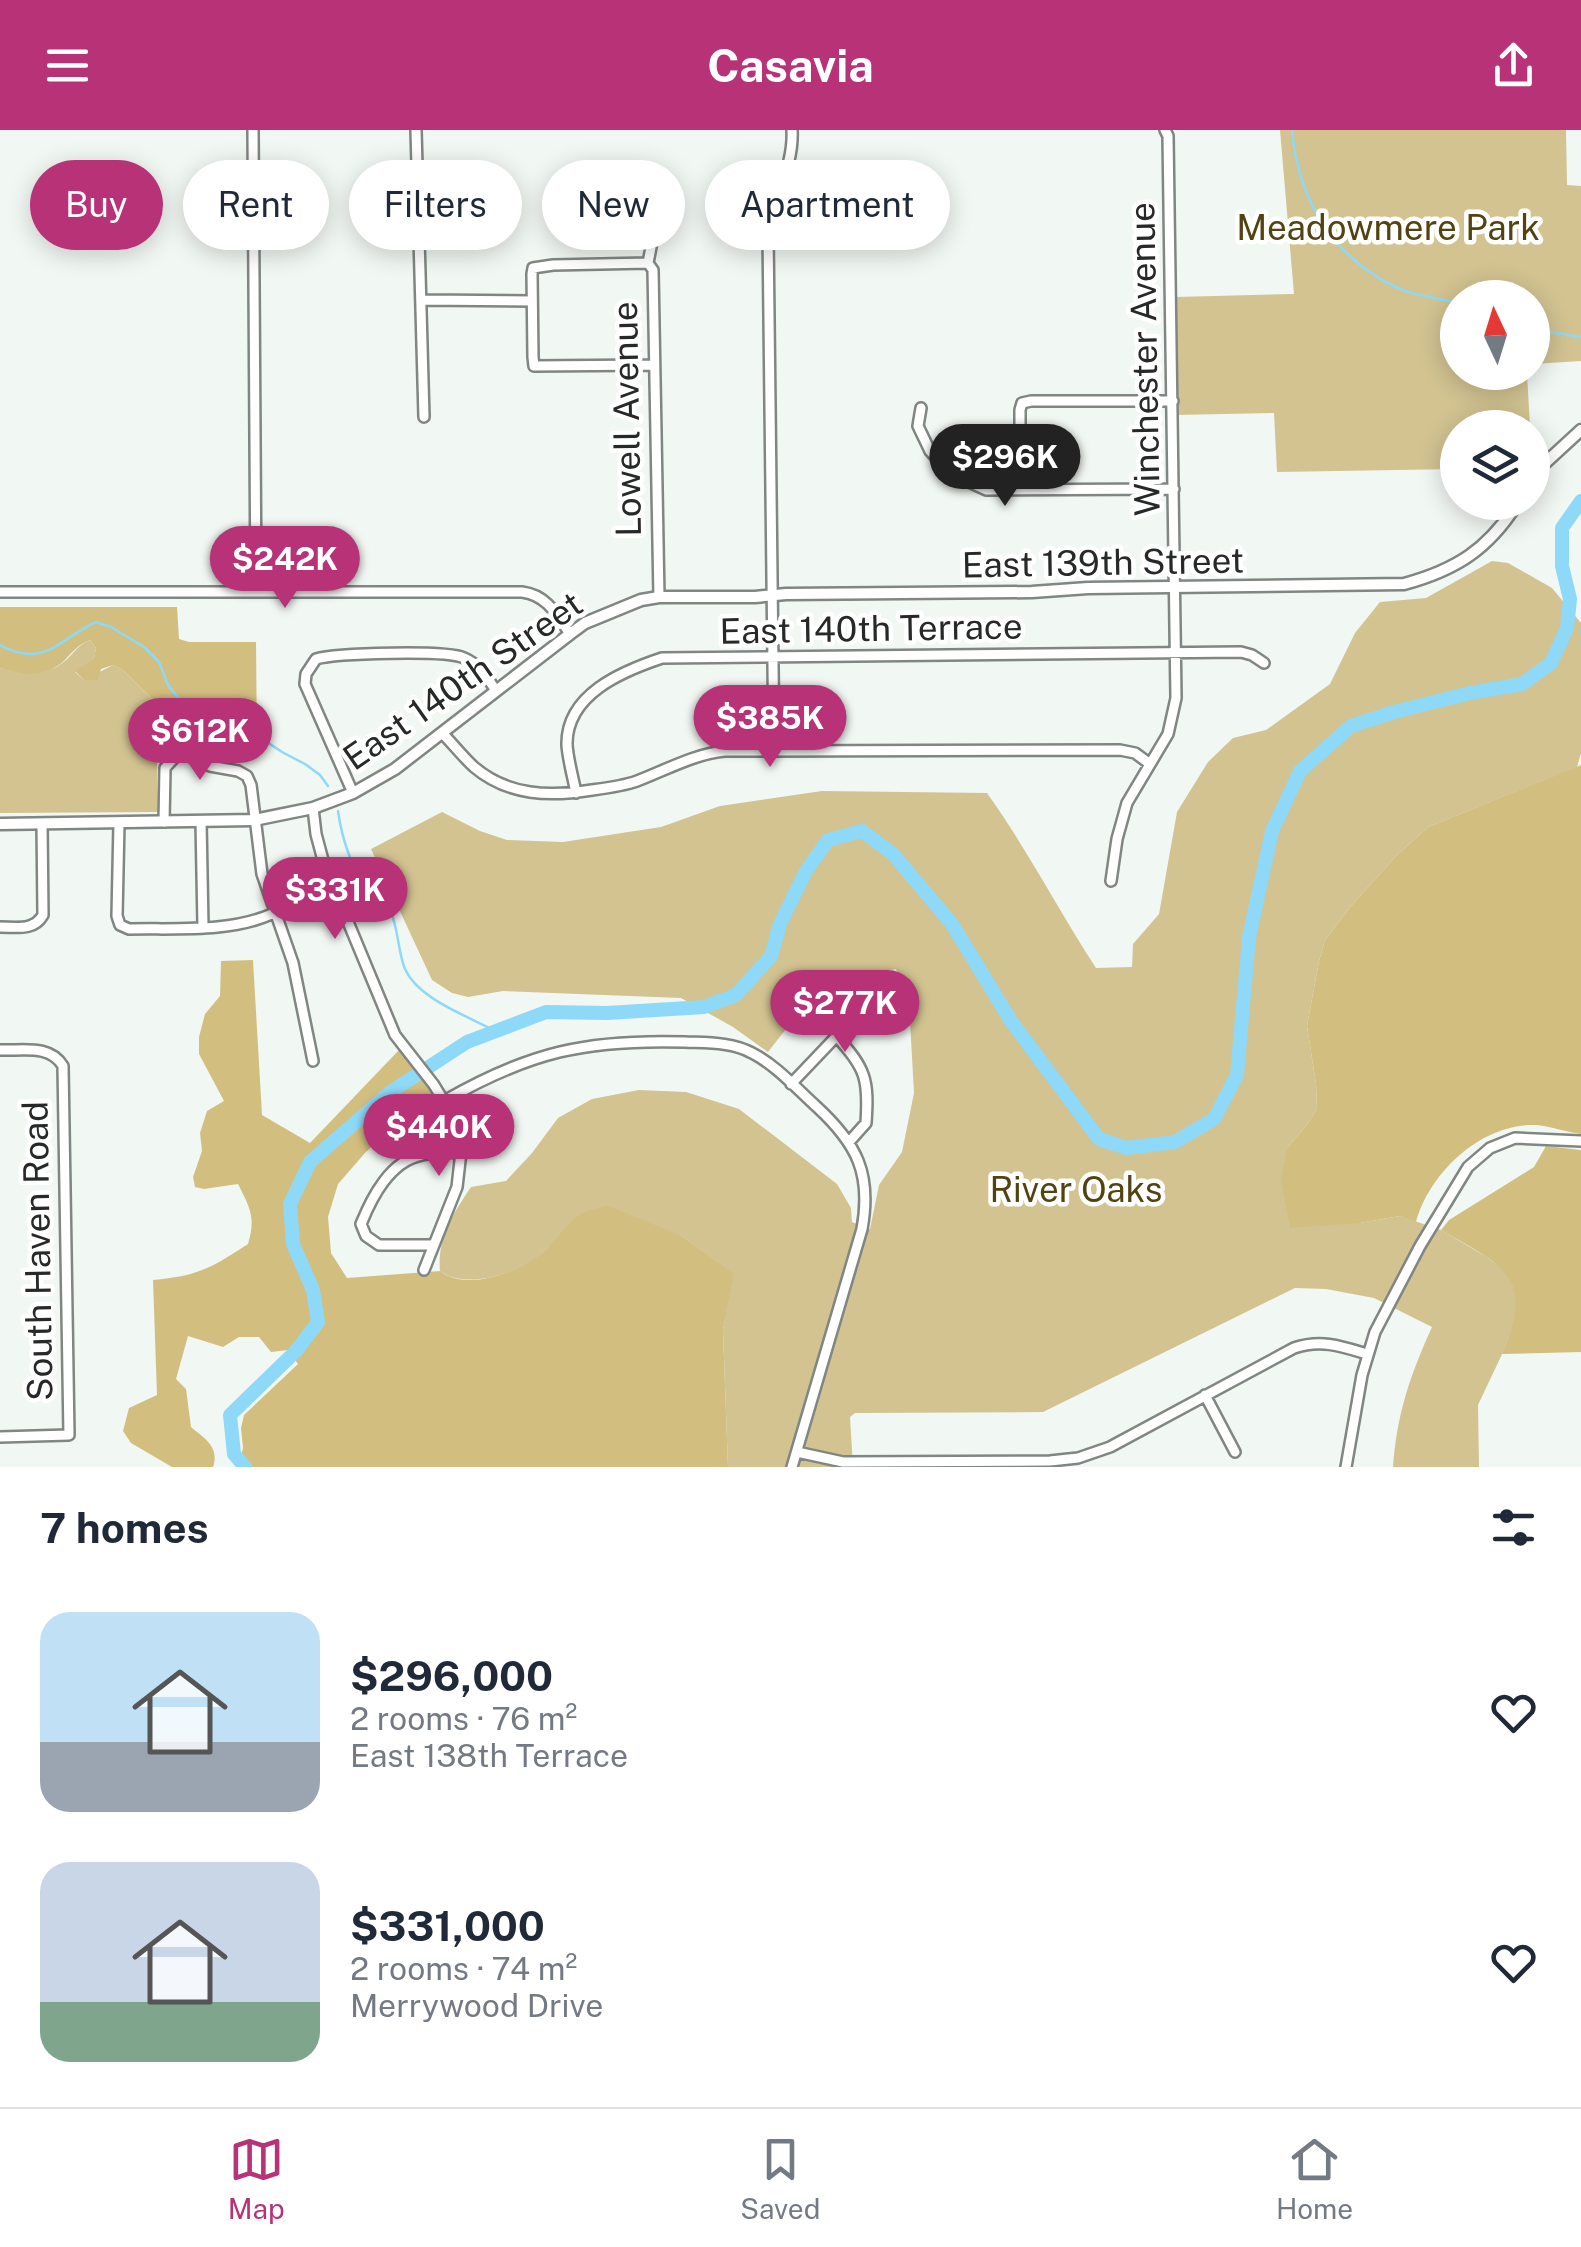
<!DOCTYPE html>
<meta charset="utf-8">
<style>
:root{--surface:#fff;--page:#f2f2f3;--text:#1f2937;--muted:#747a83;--line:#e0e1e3;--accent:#b73277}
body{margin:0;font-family:"Public Sans",sans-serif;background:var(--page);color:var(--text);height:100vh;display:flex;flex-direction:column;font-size:38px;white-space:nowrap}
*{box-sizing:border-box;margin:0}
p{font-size:32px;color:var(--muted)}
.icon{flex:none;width:55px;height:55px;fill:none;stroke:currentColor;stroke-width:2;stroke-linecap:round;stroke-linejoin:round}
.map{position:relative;height:1337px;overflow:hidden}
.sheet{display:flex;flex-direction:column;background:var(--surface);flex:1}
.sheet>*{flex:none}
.top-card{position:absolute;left:30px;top:30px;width:1000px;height:90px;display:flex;gap:20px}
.needle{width:65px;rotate:356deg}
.tools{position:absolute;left:1440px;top:150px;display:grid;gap:20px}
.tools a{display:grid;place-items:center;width:110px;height:110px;border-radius:50%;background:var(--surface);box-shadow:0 5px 25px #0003;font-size:50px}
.price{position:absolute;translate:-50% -85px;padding:0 22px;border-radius:35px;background:var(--accent);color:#fff;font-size:32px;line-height:65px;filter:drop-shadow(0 2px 5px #0008)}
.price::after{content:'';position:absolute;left:50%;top:60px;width:30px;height:22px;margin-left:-15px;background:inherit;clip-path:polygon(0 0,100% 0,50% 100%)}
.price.current{background:#222;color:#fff}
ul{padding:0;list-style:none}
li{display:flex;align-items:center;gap:30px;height:250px;padding:0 40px}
li span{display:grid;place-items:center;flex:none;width:280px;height:200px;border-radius:30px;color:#555}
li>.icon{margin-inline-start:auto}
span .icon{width:120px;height:120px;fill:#fffc;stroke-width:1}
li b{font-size:42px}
h2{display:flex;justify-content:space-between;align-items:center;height:120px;padding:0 40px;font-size:42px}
.pill{padding:0 35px;border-radius:45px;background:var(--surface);box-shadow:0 5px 25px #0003;font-size:35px;line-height:90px}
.pill.current{background:var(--accent);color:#fff}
header{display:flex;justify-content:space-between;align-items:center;height:130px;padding:0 40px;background:var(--accent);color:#fff;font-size:45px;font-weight:700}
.menu{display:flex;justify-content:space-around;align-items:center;height:140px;border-top:2px solid var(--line);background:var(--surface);font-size:28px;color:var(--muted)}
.menu a{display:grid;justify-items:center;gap:5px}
.menu .current{color:var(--accent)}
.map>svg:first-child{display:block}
.green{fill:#d2c391}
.forest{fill:#d2bf7f}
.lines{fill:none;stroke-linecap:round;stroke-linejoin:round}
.stream{stroke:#8ed9f7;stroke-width:2.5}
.river{stroke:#8ed9f7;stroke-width:14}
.minor-casing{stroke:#808682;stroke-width:14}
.tertiary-casing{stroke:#808682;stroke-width:15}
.minor{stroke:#fff;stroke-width:9}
.tertiary{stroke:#fff;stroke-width:10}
.labels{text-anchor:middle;stroke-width:9;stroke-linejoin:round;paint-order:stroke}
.park-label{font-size:35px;fill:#524311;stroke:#fff}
.street-label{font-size:35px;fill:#262927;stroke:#fff}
</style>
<header><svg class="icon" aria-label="menu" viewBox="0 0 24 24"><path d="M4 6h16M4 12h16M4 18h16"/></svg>Casavia<svg class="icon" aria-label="share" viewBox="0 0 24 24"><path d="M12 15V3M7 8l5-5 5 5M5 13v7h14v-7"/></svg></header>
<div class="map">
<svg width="1581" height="1337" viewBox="0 0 1581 1337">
<rect width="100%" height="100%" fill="#f1f7f3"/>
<path class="green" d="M1280 0H1566L1567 55 1581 56V231L1533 234 1532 168H1458V242L1527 243 1530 297 1458 298 1457 339 1277 342 1274 283 1175 285 1176 167 1294 164Z
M1492 431 1508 433 1552 458 1581 493V623L1577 637 1428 697 1396 726 1351 776 1325 810 1319 831 1307 896 1316 954 1317 979 1306 996 1287 1018 1360 1093 1400 1086 1441 1100 1485 1126 1506 1141 1516 1162V1188L1504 1220 1478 1275 1479 1337H1393C1397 1283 1410 1246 1432 1197L1374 1168 1326 1159 1295 1158 1043 1282 855 1283 850 1287 853 1337H728L723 1200 733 1144 682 1106 579 1085C566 1098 553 1115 539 1126 515 1144 465 1160 440 1141 437 1108 453 1084 471 1057L506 1051 532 1023 558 988 592 969 639 960 686 962 739 979 837 1054 851 1078 852 1092 870 1099 879 1055 902 1022 914 963 909 873 896 839 829 850 800 881 768 922 733 897 681 868 503 861 468 867 452 863 432 850 371 719 442 682 480 701 507 710 563 712 661 697 720 676 822 661 987 663C1027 719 1059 781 1096 838L1132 837 1133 814 1159 784 1177 682 1208 632 1233 608 1266 600 1330 554 1355 503 1380 472 1426 468Z
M90 510 96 518 94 528 75 542 84 550 113 535 123 540 156 573 158 682 0 683V538C17 543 41 546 58 536 71 529 76 515 90 510Z"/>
<path class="forest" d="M0 477H177L179 509 189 512H256L257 616 156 573 123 540 113 535 101 539 98 550H84L75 541 94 528 96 518 90 510C79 514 72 522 64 531 45 548 22 545 0 538Z
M1581 635V1004C1566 1002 1550 996 1535 995 1481 994 1430 1042 1416 1092L1400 1086 1360 1093 1290 1098 1281 1051 1287 1018 1306 996 1317 979 1316 954 1307 896 1319 831 1325 810 1351 776 1396 726 1428 697Z
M253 830 262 985 310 1013 400 919 442 977 423 989 394 995 365 1023 338 1054 328 1087 331 1123 347 1148 440 1141C466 1161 512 1144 537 1127 552 1117 562 1099 576 1087 584 1081 596 1079 606 1075L682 1106 734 1144 723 1200 728 1337H238L243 1318 241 1298 244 1285 298 1234 288 1220 271 1222 259 1207H239L223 1217 188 1206 176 1249 186 1259 191 1297C204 1308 220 1317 213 1337H172L131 1313 123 1301 129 1278 157 1265 153 1150C198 1146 211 1138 248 1114 256 1087 250 1078 238 1054L204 1059 195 1057 193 1047 202 1021 200 1003 207 981 224 971 199 924V907L205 884 220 866 221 831Z
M1546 1016 1581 1020V1222L1502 1224C1536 1146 1503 1136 1441 1100L1449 1090 1534 1037Z"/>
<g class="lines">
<path class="stream" d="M1292 0C1298 70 1333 128 1398 158 1416 167 1438 167 1458 174
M1532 199 1581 207
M0 515C46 539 58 509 96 492L111 497 144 517 159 532 168 555 178 568 255 604 282 622 305 634 320 645 328 656
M338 681C342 710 351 735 366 760 401 767 394 813 405 839 418 869 468 886 495 901"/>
<path class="river" d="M245 1337 234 1324 230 1285 296 1221 318 1192 313 1160 293 1114 290 1074 310 1032 389 963 467 912 546 882 607 883 704 877 736 865 771 826 780 794 806 741 828 710 862 701 893 724 952 794 1011 891 1099 1009 1127 1018 1175 1012 1214 989 1237 945 1249 807 1272 701 1300 641 1351 596 1394 582 1470 563 1522 554 1551 533 1567 498 1570 469 1562 436V398L1581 371"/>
<g class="minor-casing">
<path id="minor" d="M253 0 256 462
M416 0 424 287
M652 112 648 133 653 140 659 467
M648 133 553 135 533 138 532 144 533 227 534 236 654 235
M421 170 532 171
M921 278 918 296 930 321 951 344 986 360 1174 359
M1020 359V280L1022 273 1031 271H1173
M0 462H522C547 465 557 485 570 504
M442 603C453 614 463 627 474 637 508 666 550 667 592 660 607 658 623 656 637 651 666 640 694 624 725 621L1120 620 1135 623 1150 634
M774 621 768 102C774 67 794 36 792 0
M353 663 305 554 306 544 316 529C336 523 447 520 464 528 479 534 488 548 496 561
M576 663C573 647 568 630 567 615 566 564 623 541 662 528L1241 522 1252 525 1264 533
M313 678 316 704 324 734 395 905 434 955 458 995 461 1022 457 1057 424 1140
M201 691 203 797
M164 692 165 638 176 626H189L210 636 238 641 247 646 251 655 262 744 293 833 313 931
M119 693 117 786 120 795 129 799C176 798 231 803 274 783
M1111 751 1117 709 1127 673 1168 604 1176 568 1168 6 1165 0
M0 797C17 797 34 801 43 785L42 694
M836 906C866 938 869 950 866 993L849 1012
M0 920C23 921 50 914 63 936L69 1305 0 1307
M791 954 850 892 857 888 897 887
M444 971C529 922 587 909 685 912 707 913 732 912 752 923 776 935 797 959 817 977 857 1014 872 1044 862 1099L792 1337
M434 1115H379L366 1106 361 1094C372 1067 390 1031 422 1025 434 1022 449 1023 461 1022
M1205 1265 1235 1322
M797 1322 843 1332 1050 1331 1078 1328 1110 1317 1294 1218C1321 1209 1341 1216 1367 1224
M1346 1337 1362 1245 1375 1202 1420 1116 1468 1037 1490 1018 1515 1008 1581 1011"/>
</g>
<g class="tertiary-casing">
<path id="tertiary" d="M1532 350 1544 334 1581 300
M0 694 254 690 313 678 353 663 395 639 570 504 585 493 641 470 659 467H755L786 464 1032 462 1088 458 1404 454C1456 440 1489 419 1518 372"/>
</g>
<use href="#minor" class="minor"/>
<use href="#tertiary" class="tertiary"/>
</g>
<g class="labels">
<g class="park-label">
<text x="1388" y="110">Meadowmere Park</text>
<text x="1076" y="1072">River Oaks</text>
</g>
<g class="street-label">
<text transform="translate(1145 229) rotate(-91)" y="12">Winchester Avenue</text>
<text transform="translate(627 289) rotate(-91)" y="12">Lowell Avenue</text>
<text transform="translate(1103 433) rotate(-1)" y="12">East 139th Street</text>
<text transform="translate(871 499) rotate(-1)" y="12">East 140th Terrace</text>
<text transform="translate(463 551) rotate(-35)" y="12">East 140th Street</text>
<text transform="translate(38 1121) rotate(-91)" y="12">South Haven Road</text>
</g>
</g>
</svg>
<div class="tools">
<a><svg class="needle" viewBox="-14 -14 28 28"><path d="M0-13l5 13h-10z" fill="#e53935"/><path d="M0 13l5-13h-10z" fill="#747a83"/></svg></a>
<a><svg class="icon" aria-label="layers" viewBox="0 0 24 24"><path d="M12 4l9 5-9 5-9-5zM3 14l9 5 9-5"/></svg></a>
</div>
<b class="price current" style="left:1005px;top:379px">$296K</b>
<b class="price" style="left:285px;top:481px">$242K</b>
<b class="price" style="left:770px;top:640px">$385K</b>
<b class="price" style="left:200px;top:653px">$612K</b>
<b class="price" style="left:335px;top:812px">$331K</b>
<b class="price" style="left:845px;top:925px">$277K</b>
<b class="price" style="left:439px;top:1049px">$440K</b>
<div class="top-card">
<a class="pill current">Buy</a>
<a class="pill">Rent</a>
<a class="pill">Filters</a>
<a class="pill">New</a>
<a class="pill">Apartment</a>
</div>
</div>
<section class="sheet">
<h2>7 homes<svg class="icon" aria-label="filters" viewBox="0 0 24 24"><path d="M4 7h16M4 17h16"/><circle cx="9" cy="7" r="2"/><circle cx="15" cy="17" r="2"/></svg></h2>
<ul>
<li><span style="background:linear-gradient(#bfe0f5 65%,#9aa5b1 0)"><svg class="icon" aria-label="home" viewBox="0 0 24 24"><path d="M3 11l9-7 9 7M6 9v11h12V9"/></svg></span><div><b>$296,000</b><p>2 rooms · 76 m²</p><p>East 138th Terrace</p></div><svg class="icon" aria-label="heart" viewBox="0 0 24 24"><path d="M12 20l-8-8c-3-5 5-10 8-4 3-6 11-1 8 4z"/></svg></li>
<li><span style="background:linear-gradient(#c9d6e8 70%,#7fa58c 0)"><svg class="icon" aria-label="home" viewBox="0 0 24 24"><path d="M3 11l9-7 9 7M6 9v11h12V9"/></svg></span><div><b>$331,000</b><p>2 rooms · 74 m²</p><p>Merrywood Drive</p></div><svg class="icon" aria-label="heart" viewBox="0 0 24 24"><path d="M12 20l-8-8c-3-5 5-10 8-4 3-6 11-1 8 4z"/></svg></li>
</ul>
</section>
<nav class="menu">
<a class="current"><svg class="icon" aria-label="map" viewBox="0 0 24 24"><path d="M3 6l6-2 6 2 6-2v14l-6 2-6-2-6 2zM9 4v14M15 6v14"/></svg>Map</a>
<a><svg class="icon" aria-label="saved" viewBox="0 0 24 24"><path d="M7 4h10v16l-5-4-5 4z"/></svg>Saved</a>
<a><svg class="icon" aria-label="home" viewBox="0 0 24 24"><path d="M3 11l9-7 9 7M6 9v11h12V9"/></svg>Home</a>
</nav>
